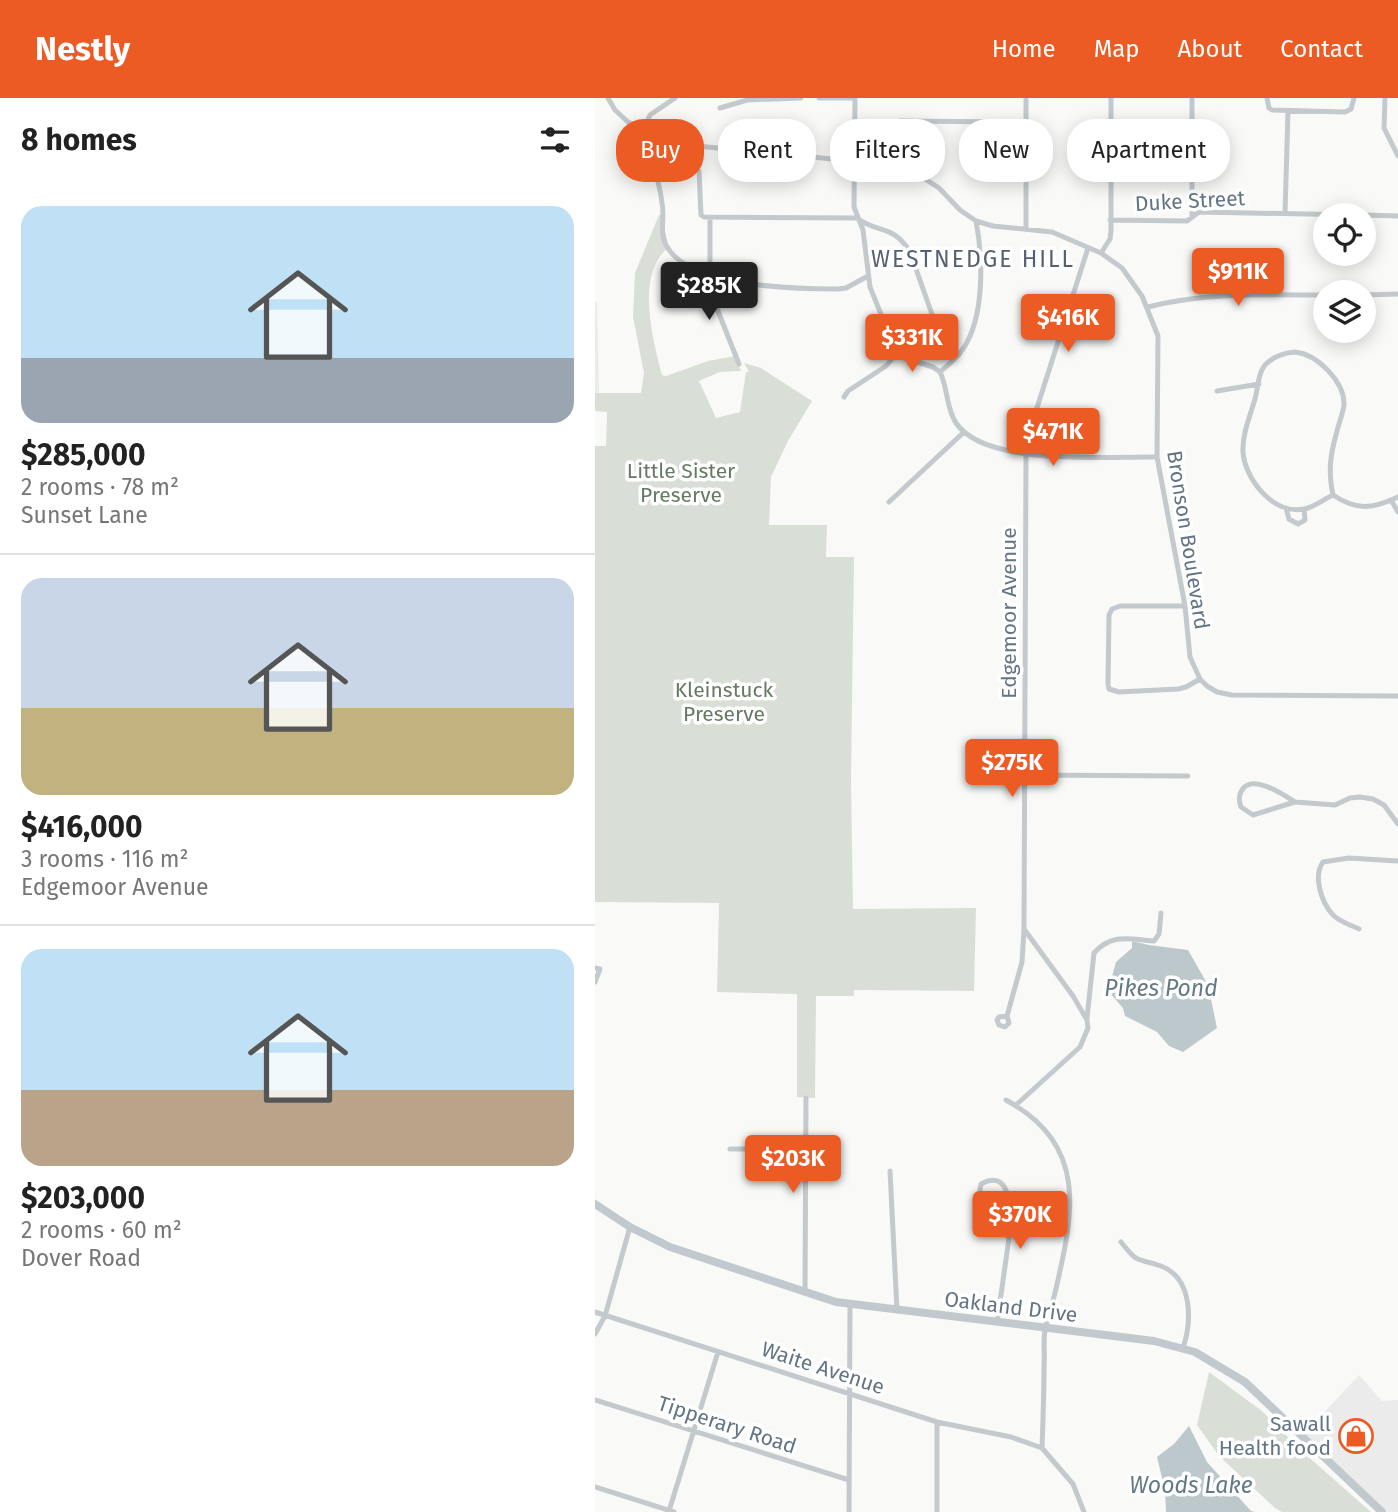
<!DOCTYPE html>
<meta charset="utf-8">
<style>
:root{--surface:#fff;--page:#f2f2f2;--text:#222;--muted:#767676;--line:#e0e0e0;--accent:#ed5b24}
body{margin:0;font-family:"Fira Sans",sans-serif;background:var(--page);color:var(--text);height:100vh;display:flex;flex-direction:column;font-size:26px;white-space:nowrap}
*{box-sizing:border-box;margin:0}
p{font-size:23px;color:var(--muted)}
.icon{flex:none;width:38px;height:38px;fill:none;stroke:currentColor;stroke-width:2;stroke-linecap:round;stroke-linejoin:round}
.map{position:relative;flex:1;overflow:hidden}
.side{display:flex;flex-direction:column;background:var(--surface);width:595px}
.side>*{flex:none}
.guide{position:absolute;left:21px;top:21px;width:665px;height:63px;display:flex;gap:14px}
.controls{position:absolute;left:718px;top:105px;display:grid;gap:14px}
.controls a{display:grid;place-items:center;width:63px;height:63px;border-radius:50%;background:var(--surface);box-shadow:0 4px 18px #0003;font-size:35px}
.price{position:absolute;translate:-50% -60px;padding:0 16px;border-radius:7px;background:var(--accent);color:#fff;font-size:23px;line-height:46px;filter:drop-shadow(0 2px 4px #0008)}
.price::after{content:'';position:absolute;left:50%;top:42px;width:21px;height:16px;margin-left:-10px;background:inherit;clip-path:polygon(0 0,100% 0,50% 100%)}
.price.active{background:#222;color:#fff}
ul{padding:0;list-style:none}
li{display:grid;align-content:center;gap:14px;height:371px;padding:0 21px}
li+li{border-top:2px solid var(--line)}
li span{display:grid;place-items:center;height:217px;border-radius:21px;color:#555}
li>.icon{margin-inline-start:auto}
span .icon{width:126px;height:126px;fill:#fffc;stroke-width:1}
li b{font-size:30px}
h2{display:flex;justify-content:space-between;align-items:center;height:84px;padding:0 21px;font-size:30px}
.pill{padding:0 24px;border-radius:28px;background:var(--surface);box-shadow:0 4px 18px #0003;font-size:24px;line-height:63px}
.pill.active{background:var(--accent);color:#fff}
header{display:flex;align-items:center;gap:42px;box-sizing:border-box;height:98px;padding:0 35px;background:var(--accent);color:#fff}
header strong{font-size:33px}
nav{display:flex;gap:38px;margin-inline-start:auto;font-size:24px}
main{display:flex;flex:1;min-height:0}
.map>svg:first-child{display:block}
.built{fill:#eaebea}
.green{fill:#d9dfd6}
.water{fill:#bdc8cd}
.lines{fill:none;stroke-linecap:round;stroke-linejoin:round}
.street{stroke:#c4c9cd;stroke-width:5}
.secondary{stroke:#c2c9ce;stroke-width:8}
.labels{text-anchor:middle;stroke-width:7;stroke-linejoin:round;paint-order:stroke}
.street-label{font-size:21px;fill:#637484;stroke:#fff}
.park-label{font-size:21px;fill:#667a62;stroke:#fff}
.poi-label{font-size:21px;fill:#637484;stroke:#fff;text-anchor:end}
.neighbourhood-label{font-size:23px;letter-spacing:2px;fill:#55626e;stroke:#fff}
.water-label{font-size:23px;font-style:italic;fill:#637a84;stroke:#fff}
</style>
<header>
<strong>Nestly</strong>
<nav><a>Home</a><a>Map</a><a>About</a><a>Contact</a></nav>
</header>
<main>
<section class="side">
<h2>8 homes<svg class="icon" aria-label="filters" viewBox="0 0 24 24"><path d="M4 7h16M4 17h16"/><circle cx="9" cy="7" r="2"/><circle cx="15" cy="17" r="2"/></svg></h2>
<ul>
<li><span style="background:linear-gradient(#bfe0f5 70%,#9aa5b1 0)"><svg class="icon" aria-label="home" viewBox="0 0 24 24"><path d="M3 11l9-7 9 7M6 9v11h12V9"/></svg></span><div><b>$285,000</b><p>2 rooms · 78 m²</p><p>Sunset Lane</p></div></li>
<li><span style="background:linear-gradient(#c9d6e8 60%,#c2b280 0)"><svg class="icon" aria-label="home" viewBox="0 0 24 24"><path d="M3 11l9-7 9 7M6 9v11h12V9"/></svg></span><div><b>$416,000</b><p>3 rooms · 116 m²</p><p>Edgemoor Avenue</p></div></li>
<li><span style="background:linear-gradient(#bfe0f5 65%,#b9a48a 0)"><svg class="icon" aria-label="home" viewBox="0 0 24 24"><path d="M3 11l9-7 9 7M6 9v11h12V9"/></svg></span><div><b>$203,000</b><p>2 rooms · 60 m²</p><p>Dover Road</p></div></li>
</ul>
</section>
<div class="map">
<svg width="803" height="1414" viewBox="0 0 803 1414">
<rect width="100%" height="100%" fill="#f9faf7"/>
<path class="built" d="M0 204H2L4 296H0Z
M764 1277 787 1303 803 1302V1414H793L710 1335Z"/>
<path class="green" d="M64 117H67L73 150C40 177 58 242 67 277L71 278 113 263 140 258 146 273 125 274 104 283 121 320 145 314 151 274H154L149 265 166 270 217 303 193 343 176 379 174 427H232L231 459H259L256 682 258 811 381 810 379 893 259 892V898H221L220 1000 202 999V896L122 894 124 805 0 804V348H11L12 314 0 313V295H46L49 275 38 219 40 175Z
M614 1274 667 1313 709 1355 776 1414H687L680 1410 624 1358 602 1327Z"/>
<path class="water" d="M537 843 554 847 593 852 613 887 622 930 588 954 574 948 562 934 530 918 528 910 513 893 521 864 537 850Z
M594 1328 612 1364 656 1413 660 1414H571L570 1392 562 1359 579 1346Z"/>
<g class="lines">
<path class="street" d="M13 0 20 12 33 24 81 46 310 68 344 90 365 112 381 123 398 128 457 134 506 155 527 170 547 198 563 238 562 359 590 508 595 559 605 581 612 588 622 594 637 597 803 598
M80 0 55 17 48 32C55 55 64 80 67 105 70 119 64 133 71 147 93 190 201 191 243 191L251 190 273 178
M224 0H260
M431 0V130
M597 0V119
M672 0 674 10 677 12 750 14 756 11 759 0
M790 0 789 30 803 58
M125 10 152 2 206 0
M305 23 431 24
M59 72 97 70 104 73 106 117 109 119 262 120C283 136 298 126 315 154L338 219 363 257
M690 115 693 13
M768 117 803 118
M515 122 592 123 604 114 761 117
M506 155 515 141 516 133V0
M111 175 113 188 144 266
M115 176V120
M768 197 803 196
M553 209C611 194 670 197 730 197
M700 254C722 256 750 284 749 307 748 315 744 325 742 333 735 358 733 372 738 397 729 401 718 410 709 411 678 417 650 381 648 354 647 337 655 318 660 301 663 290 663 274 671 266 679 258 689 255 700 254Z
M300 257 338 269 345 274
M345 274C353 290 351 310 361 325 391 369 511 358 562 359
M345 274C353 267 362 260 368 251 390 218 388 160 381 123
M622 293 664 286
M249 299 253 293 291 268 300 257 296 241 275 189 268 132 259 109 260 0
M738 397C762 413 777 411 803 399
M796 402 803 414
M294 404 369 334
M691 410 694 421 703 426 710 422 709 411
M590 508H525L517 511 514 517 513 586 514 591 524 594 583 591 591 589 605 581
M430 677 593 678
M700 704C689 697 657 675 647 692 643 698 644 703 646 709L658 717 700 704 740 707 755 700 765 699 778 701 789 707 803 726
M764 831C756 827 745 824 738 817 726 804 718 778 728 764L754 760 803 763
M0 870 5 871 0 884
M412 918 404 919 402 922 404 927 410 929 414 925 412 918 427 864 429 831
M492 920 499 855C517 835 535 841 559 843L564 836 566 815
M411 1002C495 1048 478 1117 460 1195 457 1207 452 1220 450 1232 448 1244 450 1257 449 1270 449 1296 448 1323 447 1350L478 1386 489 1414
M421 1007 485 949 493 930 492 922 478 898 429 831 431 357 433 338 493 150
M135 1051H211
M295 1073 302 1212
M526 1144C545 1168 541 1159 566 1168 598 1180 597 1223 588 1250
M210 1195 211 1000
M0 1214 342 1324 416 1339 447 1350
M402 1225 414 1140C401 1123 380 1108 386 1086 420 1068 415 1121 414 1140
M0 1236 10 1218 35 1129
M0 1302 254 1382
M0 1389 79 1414
M74 1413 123 1254
M254 1414 255 1207
M342 1414V1324"/>
<path class="secondary" d="M0 1106 35 1129 75 1149 241 1204 559 1243 600 1254 650 1284 787 1414"/>
</g>
<defs>
<g id="shop-ring" transform="scale(1.75)"><circle r="9.5" fill="#fff" stroke="#ed5b24" stroke-width="1.5"/><path d="M-5-2.5h2.3a2.7 3.5 0 0 1 5.4 0H5L5.5 6h-11ZM-1.5-2.5h3a1.5 2.3 0 0 0-3 0Z" fill="#ed5b24"/></g>
</defs>
<g fill-rule="evenodd">
<use href="#shop-ring" x="761" y="1338"/>
</g>
<g class="labels">
<g class="street-label">
<text transform="translate(595 103) rotate(-3)" y="7">Duke Street</text>
<text transform="translate(593 442) rotate(81)" y="7">Bronson Boulevard</text>
<text transform="translate(414 515) rotate(-90)" y="7">Edgemoor Avenue</text>
<text transform="translate(416 1209) rotate(7)" y="7">Oakland Drive</text>
<text transform="translate(228 1270) rotate(18)" y="7">Waite Avenue</text>
<text transform="translate(132 1327) rotate(18)" y="7">Tipperary Road</text>
</g>
<g class="park-label">
<text x="86" y="380">Little Sister<tspan x="86" dy="24">Preserve</tspan></text>
<text x="129" y="599">Kleinstuck<tspan x="129" dy="24">Preserve</tspan></text>
</g>
<g class="poi-label">
<text x="736" y="1333">Sawall<tspan x="736" dy="24">Health food</tspan></text>
</g>
<g class="neighbourhood-label">
<text x="378" y="169">WESTNEDGE HILL</text>
</g>
<g class="water-label">
<text x="566" y="898">Pikes Pond</text>
<text x="596" y="1395">Woods Lake</text>
</g>
</g>
</svg>
<div class="controls">
<a><svg class="icon" aria-label="locate" viewBox="0 0 24 24"><circle cx="12" cy="12" r="6"/><path d="M12 2v4M12 18v4M2 12h4M18 12h4"/></svg></a>
<a><svg class="icon" aria-label="layers" viewBox="0 0 24 24"><path d="M12 4l9 5-9 5-9-5zM3 14l9 5 9-5"/></svg></a>
</div>
<b class="price" style="left:643px;top:210px">$911K</b>
<b class="price active" style="left:114px;top:224px">$285K</b>
<b class="price" style="left:473px;top:256px">$416K</b>
<b class="price" style="left:317px;top:276px">$331K</b>
<b class="price" style="left:458px;top:370px">$471K</b>
<b class="price" style="left:417px;top:701px">$275K</b>
<b class="price" style="left:198px;top:1097px">$203K</b>
<b class="price" style="left:425px;top:1153px">$370K</b>
<div class="guide">
<a class="pill active">Buy</a>
<a class="pill">Rent</a>
<a class="pill">Filters</a>
<a class="pill">New</a>
<a class="pill">Apartment</a>
</div>
</div>
</main>
